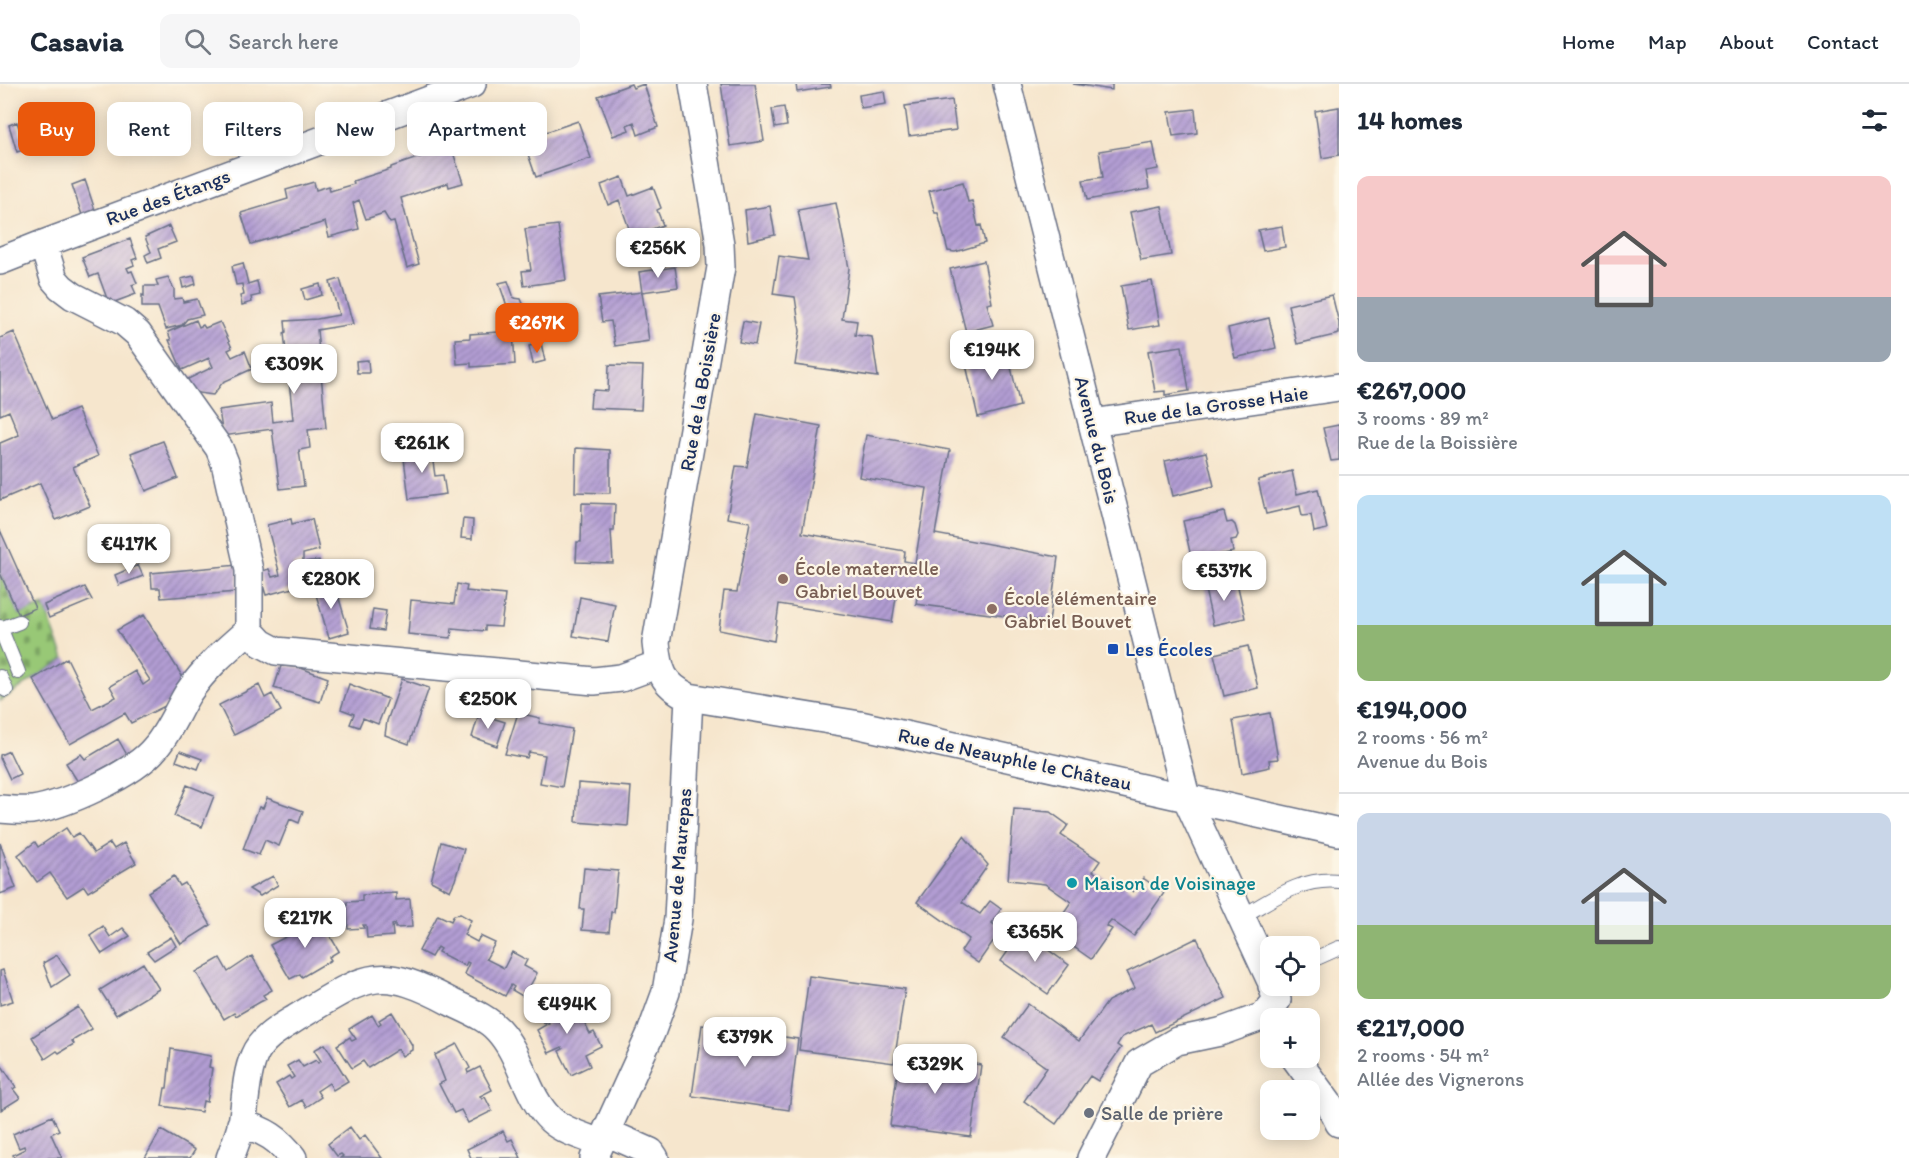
<!DOCTYPE html>
<meta charset="utf-8">
<style>
:root{--surface:#fff;--page:#f6f6f7;--text:#1f2937;--muted:#747a83;--line:#e0e1e3;--accent:#ea580c}
body{margin:0;font-family:Itim,sans-serif;background:var(--page);color:var(--text);height:100vh;display:flex;flex-direction:column;font-size:22px;white-space:nowrap}
*{box-sizing:border-box;margin:0}
p{font-size:20px;color:var(--muted)}
.icon{flex:none;width:33px;height:33px;fill:none;stroke:currentColor;stroke-width:2;stroke-linecap:round;stroke-linejoin:round}
.map{position:relative;flex:1;overflow:hidden}
.sheet{display:flex;flex-direction:column;background:var(--surface);width:570px}
.sheet>*{flex:none}
.top-card{position:absolute;left:18px;top:18px;width:570px;height:54px;display:flex;gap:12px}
.fabs{position:absolute;left:1260px;top:852px;display:grid;gap:12px}
.fabs a{display:grid;place-items:center;width:60px;height:60px;border-radius:12px;background:var(--surface);box-shadow:0 3px 15px #0003;font-size:30px}
.price{position:absolute;translate:-50% -51px;padding:0 14px;border-radius:12px;background:#fff;color:#222;font-size:20px;line-height:39px;filter:drop-shadow(0 2px 3px #0008)}
.price::after{content:'';position:absolute;left:50%;top:36px;width:18px;height:14px;margin-left:-9px;background:inherit;clip-path:polygon(0 0,100% 0,50% 100%)}
.price.selected{background:var(--accent);color:#fff}
ul{padding:0;list-style:none}
li{display:grid;align-content:center;gap:12px;height:318px;padding:0 18px}
li+li{border-top:2px solid var(--line)}
li span{display:grid;place-items:center;height:186px;border-radius:12px;color:#555}
li>.icon{margin-inline-start:auto}
span .icon{width:108px;height:108px;fill:#fffc;stroke-width:1}
li b{font-size:26px}
h2{display:flex;justify-content:space-between;align-items:center;height:72px;padding:0 18px;font-size:26px}
.tag{padding:0 21px;border-radius:12px;background:var(--surface);box-shadow:0 3px 15px #0003;font-size:21px;line-height:54px}
.tag.selected{background:var(--accent);color:#fff}
header{display:flex;align-items:center;gap:36px;box-sizing:border-box;height:84px;padding:0 30px;background:var(--surface);border-bottom:2px solid var(--line)}
header strong{font-size:28px}
nav{display:flex;gap:33px;margin-inline-start:auto;font-size:21px}
.search{width:420px;height:54px;background:var(--page);display:flex;align-items:center;gap:15px;box-sizing:border-box;padding:0 21px;border-radius:12px;color:var(--muted);font-size:22px}
main{display:flex;flex:1;min-height:0}
.map>svg:first-child{display:block}
.cemetery{fill:url(#cemetery-stones);stroke:#5a7c6a;stroke-width:1.5}
.building{fill:url(#building-hatch)}
.lines{fill:none;stroke-linecap:round;stroke-linejoin:round}
.service-casing{stroke:#686f85;stroke-width:16}
.minor-casing{stroke:#686f85;stroke-width:30}
.service{stroke:#fff;stroke-width:14}
.minor{stroke:#fff;stroke-width:27}
.education-dot{fill:#8d6e63;stroke:#fcf5e5;stroke-width:2}
.transit-dot{fill:#1a4fb4;stroke:#fcf5e5;stroke-width:2}
.culture-dot{fill:#0f9aa8;stroke:#fcf5e5;stroke-width:2}
.worship-dot{fill:#6b7280;stroke:#fcf5e5;stroke-width:2}
.labels{text-anchor:middle;stroke-width:4.5;stroke-linejoin:round;paint-order:stroke}
.street-label{font-size:20px;fill:#1b2f5e;stroke:#fcf5e5}
.education-label{font-size:20px;fill:#785e54;stroke:#fcf5e5;text-anchor:start}
.transit-label{font-size:20px;fill:#164399;stroke:#fcf5e5;text-anchor:start}
.culture-label{font-size:20px;fill:#0d838f;stroke:#fcf5e5;text-anchor:start}
.worship-label{font-size:20px;fill:#5b616d;stroke:#fcf5e5;text-anchor:start}
</style>
<header>
<strong>Casavia</strong>
<div class="search"><svg class="icon" aria-label="search" viewBox="0 0 24 24"><circle cx="10" cy="10" r="6"/><path d="M15 15l6 6"/></svg>Search here</div>
<nav><a>Home</a><a>Map</a><a>About</a><a>Contact</a></nav>
</header>
<main>
<div class="map">
<svg width="1339" height="1074" viewBox="0 0 1339 1074">
<defs>
<pattern id="cemetery-stones" width="16" height="16" patternUnits="userSpaceOnUse" patternTransform="scale(1.5)"><rect width="16" height="16" fill="#98c876"/><path d="M2 7V4a2 2 0 0 1 4 0v3zM10 15v-3a2 2 0 0 1 4 0v3z" fill="#7ba364"/></pattern>
<pattern id="building-hatch" width="6" height="6" patternUnits="userSpaceOnUse" patternTransform="scale(1.5)"><rect width="6" height="6" fill="#b29dd3"/><path d="M-1 1l2-2M0 6l6-6M5 7l2-2" fill="none" stroke="#9080ae"/></pattern>
</defs>
<rect width="100%" height="100%" fill="#fcf5e5"/>
<filter id="ink" filterUnits="userSpaceOnUse"><feTurbulence type="fractalNoise" baseFrequency=".0167" numOctaves="2"/><feDisplacementMap in="SourceGraphic" scale="12" xChannelSelector="R" yChannelSelector="G"/><feConvolveMatrix kernelMatrix="1 2 1 2 8 2 1 2 1" color-interpolation-filters="sRGB"/></filter>
<filter id="wash" filterUnits="userSpaceOnUse"><feTurbulence type="fractalNoise" baseFrequency=".008" numOctaves="4" result="noise"/><feDisplacementMap in="SourceGraphic" scale="24" xChannelSelector="R" yChannelSelector="G"/><feGaussianBlur stdDeviation="1.35" result="paint"/><feColorMatrix in="noise" values="0 0 0 0 0 0 0 0 0 0 0 0 0 0 0 0 0 1.4 0 .05"/><feComposite in="paint" operator="in"/></filter>
<g filter="url(#wash)">
<rect width="100%" height="100%" fill="#f6e6cd"/>
<path class="cemetery" d="M0 489 19 531 44 521 64 575 0 617Z"/>
<g id="blocks">
<path class="building" d="M631 0 633 4 644 0 658 43 638 51 634 38 627 41 629 46 613 52 598 12Z
M721 0H755L764 57 730 62Z
M796 0H830L831 3 797 8Z
M1073 0H1112V6Z
M884 7 886 20 861 24 859 11Z
M952 16 956 46 909 52 905 22Z
M784 23 787 42 775 44 772 25Z
M1339 23V71L1322 74 1315 27Z
M1195 25 1197 49 1173 52 1169 28Z
M578 37 591 74 536 93 523 56Z
M17 38 26 65 17 68 9 41Z
M1153 58 1158 85 1146 87 1149 105 1087 116 1083 96 1103 93 1099 67Z
M452 65 463 99 449 103 448 99 401 114 419 180 407 184 394 138 390 139 384 129 366 135 359 116 353 119 359 145 329 153 325 138 251 160 241 129 288 115 286 106 314 98 316 106 329 102 330 107 354 100 353 97 391 85V83L438 67 439 69Z
M622 93 629 112 653 103 661 124 657 126 663 141 632 153 619 116 608 121 601 101Z
M85 96 95 126 82 131 72 101Z
M963 98 968 118 972 117 978 142 981 141 985 159 955 168 948 167 938 129H935L929 107Z
M836 119 849 184 842 235 857 237 855 251 872 253 878 293 795 281 800 247 795 213 773 210 779 172 808 176 798 126Z
M770 122 775 151 748 157 745 126Z
M1162 122 1171 171 1141 176 1130 128Z
M558 141 566 196 524 202 522 187 531 186 525 145Z
M169 142 176 158 158 165 161 174 148 179 145 171 151 168 145 153Z
M1282 142 1285 163 1263 167 1258 146Z
M130 155 137 174 132 176 134 181 127 184 129 188 132 187 137 199 132 201 136 210 109 220 98 190 90 193 82 173Z
M984 177 992 219 987 220 993 241 966 248 950 185Z
M243 179 248 200 257 197 260 211 251 213 252 218 242 221 240 212 244 211 242 200 236 201 232 182Z
M675 183 678 203 642 208 639 188Z
M194 192 196 200 183 204 181 195Z
M168 193 174 205V215L182 214 183 218 197 215 203 231 187 235 182 241 166 245 158 223H142V211L144 212V202H158L156 196Z
M340 195 353 240 317 246 326 344 308 346 310 364 299 366 304 402 280 405 272 345 223 352 219 326 271 319 273 338 293 335 284 249 286 248 285 237 317 235 339 231 330 198Z
M508 197 514 214 521 215 524 222H507L499 199Z
M1152 197 1160 241 1129 246 1121 202Z
M320 200 322 211 305 216 302 205Z
M642 208 649 257 615 262 611 237 602 238 598 213Z
M1332 211 1339 239V250L1297 260 1288 221Z
M1269 234 1276 264 1235 274 1228 244Z
M196 236 199 243 203 241 205 244 220 238 232 264 228 266 232 273 245 267 252 285 223 298 213 311 192 308 184 297 213 283 209 274 182 286 169 256H171L168 248Z
M743 237 759 240 755 261 739 258Z
M513 247 515 280 471 283V279L457 280 455 255 470 254V250Z
M14 248 52 336 77 325 98 372 73 383 90 422 56 436 40 399 0 416V359L19 351 9 327 0 331V254Z
M541 259 545 277 533 280 529 262Z
M1006 262 1020 322 978 333 964 272Z
M1182 262 1189 307 1165 311V307L1155 308 1148 267Z
M368 276 369 289H357L356 277Z
M609 281 643 282 641 326 590 324 591 311 594 306 608 307Z
M757 330 821 342 802 449 905 467 904 477 915 479 927 404 859 393 866 351 950 366 935 450 1058 473 1049 538 916 520 917 512 897 508 892 538 779 520 774 557 719 546 724 507 737 508 750 438 727 434 736 382 747 383Z
M1339 341V376L1331 377 1323 344Z
M163 357 178 394 146 407 131 369Z
M431 363 435 392 443 391 446 410 409 415 403 366Z
M576 364 610 366V409L575 408Z
M1206 368 1214 402 1173 412 1165 377Z
M1292 387 1297 410 1318 405 1327 445 1314 448 1311 431 1302 432 1300 422 1266 430 1258 396Z
M582 419 615 420 614 447H611L613 479 576 478 577 458H581Z
M1224 428 1227 439 1232 438 1235 441 1238 451 1236 455 1231 456 1233 468 1192 477 1183 437Z
M291 435 292 440 312 435 319 466 303 470V478L319 476 320 487 304 489 302 478 293 481 294 490 305 489 308 500 266 511 259 488 269 485 272 493 280 491 267 441Z
M463 435 473 436 472 455 461 454Z
M0 446 35 524 19 531 0 489Z
M138 481 143 492 119 501 115 491Z
M238 481 237 508 161 514 160 504H152L151 489Z
M1236 494 1245 534 1213 541 1204 501Z
M334 498 349 548 329 554 314 504Z
M457 500 467 502 466 507 505 511 501 543 485 542V547L452 544 451 554 408 550 411 516 454 520Z
M85 503 92 516 49 534 44 521Z
M580 513 615 520 608 558 573 552Z
M373 525 386 527 383 547 370 545Z
M144 531 184 595 167 621 131 639 125 629 70 660 33 595 67 574 92 625 116 613 110 602 135 587 143 601 150 596 117 546Z
M1248 562 1258 604 1224 612 1214 570Z
M281 582 298 583 328 594 320 618 274 604Z
M402 595 429 604 409 660 385 651 387 637Z
M349 600 388 615 378 640 363 634 359 643 350 640 354 630 341 625Z
M259 601 265 614 272 610 281 627 234 651 219 621Z
M518 629 540 634 539 639 572 645 562 703 540 699 545 671 529 668 527 674 505 670Z
M1270 629 1278 675 1269 676 1270 683 1242 689 1233 636Z
M479 630 505 638 497 662 472 653Z
M118 655 127 671 78 698 66 679 81 670 85 675Z
M9 667 20 690 10 695 0 674V671Z
M180 667 202 675 198 685 176 677Z
M578 699 631 703 628 742 576 738Z
M187 701 214 712 202 743 174 732Z
M267 714 303 727 299 739 290 735 279 762 265 756 259 771 243 765 259 723 263 724Z
M1014 725 1050 728 1068 741 1061 751 1100 777 1093 787 1116 803 1120 798 1133 808 1143 794 1164 809 1134 852 1111 836 1106 842 1112 845 1091 875 1051 847 1071 818 1045 800 1008 796Z
M66 744 72 753 79 749 94 769 110 759 114 765 124 759 136 779 88 808 84 802 67 813 50 789 37 798 18 771 35 758 38 763Z
M964 752 988 781 962 818 980 830 990 817 1001 825 992 839 1001 846 978 879 961 867 969 855 917 818Z
M441 758 464 765 455 796 450 807 431 797Z
M0 759 16 804 0 810Z
M584 784 618 787 614 828H611L609 848 582 846 584 825H580Z
M174 792 180 802 185 799 211 841 181 860 148 808Z
M273 792 278 801 260 812 249 805Z
M396 809V816L410 815 412 843 395 844V840L392 841 393 852 367 854 366 841H363L364 844 348 845 347 818 362 817V811Z
M460 830 471 836 464 851 477 858 480 852 495 859 486 875 504 884 512 868 527 876 524 882 537 889 524 913 512 906 514 903 511 901 505 912 464 890 469 879 467 878 465 882 438 868 440 865 437 863 431 873 419 867 438 831 451 837 454 831Z
M319 833 339 867 329 873 331 876 302 893 300 890 290 895 270 861 305 843V841Z
M103 842 110 853 123 844 130 852 102 870 90 851Z
M1022 847 1069 881 1048 910 1001 877Z
M171 853 176 862 154 876 147 868Z
M1197 854 1226 914 1155 948 1151 940 1122 953 1117 961 1121 964 1098 997 1090 992 1056 1040 1024 1017 1047 984 1004 953 1028 920 1079 957 1108 917 1135 904 1127 888Z
M57 871 70 891 52 903 43 879Z
M252 872 272 906 263 911 266 915 260 918 236 932 234 929 224 935 196 888 220 874 228 888Z
M143 879 159 905 116 931 100 906Z
M3 886 13 917 0 921V887Z
M809 892 905 905 894 979 799 966Z
M561 912 569 926 576 923 590 950 594 948 601 962 585 970 590 982 571 991 559 967 563 965 562 963 549 969 537 946 549 939 548 937 544 939 537 925Z
M78 923 92 945 72 957 74 960 67 964 59 969 57 967 45 975 32 953Z
M392 928 412 961V966L402 972 398 965 368 984 363 977 352 984 337 961 350 953 352 957 356 955 349 945 372 931 378 941 381 939 379 936Z
M702 941 798 955 789 1026 692 1012Z
M325 960 348 997 333 1006 329 999 317 1007 321 1013 306 1023 302 1016 290 1023 276 1000 289 992 291 995 294 993 287 982 298 976 303 983 316 976 318 979 321 977 314 966Z
M457 960 470 984 467 986 468 989 480 983 492 1006 480 1012 482 1015 485 1013 492 1027 468 1039 461 1026 454 1029 439 1000 445 997 435 971Z
M171 965 211 972 209 983 212 984 208 1012 207 1018 203 1017 201 1028 162 1022 165 1004H167Z
M900 969 981 981 971 1053 890 1042Z
M0 979 16 1003 13 1005 20 1014 1 1026Z
M52 1032 59 1046 51 1050 62 1074H14L13 1071 25 1065 24 1062 19 1064 13 1050Z
M350 1043 359 1056 365 1051 382 1074H340L343 1072 341 1070 337 1072 328 1060Z
M161 1046 195 1066 190 1074H145Z
M503 1047 508 1057 512 1055 521 1074H471L467 1065Z"/>
</g>
</g>
<g filter="url(#ink)">
<use href="#blocks" fill-opacity="0" stroke="#686f85" stroke-width="1.5"/>
<g class="lines">
<g class="service-casing">
<path id="service" d="M0 543 18 588
M0 545 19 538
M0 593 6 606
M1241 833C1273 815 1301 793 1339 797
M1310 877 1339 864"/>
</g>
<g class="minor-casing">
<path id="minor" d="M693 0 720 160 721 183 656 559C659 587 662 600 689 613L860 641 1339 748
M1007 0 1186 713 1270 895
M43 160 54 195 61 203 73 212 124 238 138 250 219 364 225 379 249 486V546
M0 177 43 160 472 0
M1092 339 1339 303
M249 546 261 559 276 567 594 597 621 594 659 580
M0 725C11 726 22 727 32 726 65 721 134 690 155 664 169 648 177 627 188 609 205 584 227 565 249 546
M1295 974 1331 1023 1339 1039
M241 1040C265 1046 279 1055 293 1074
M606 1048 651 1068 655 1074
M230 1074C234 1063 239 1051 242 1039 246 1018 245 993 254 972 262 952 284 942 301 931 367 891 380 880 451 918 467 926 486 933 498 946 522 972 525 1011 551 1036 563 1047 585 1053 601 1059
M594 1074 651 949 666 908 678 835 689 613
M1091 1074 1139 979 1177 957 1220 948 1264 932 1277 916 1272 902"/>
</g>
<use href="#service" class="service"/>
<use href="#minor" class="minor"/>
</g>
</g>
<g class="education-dot">
<circle cx="783" cy="495" r="6"/>
<circle cx="992" cy="525" r="6"/>
</g>
<rect class="transit-dot" x="1107" y="559" width="12" height="12" rx="3"/>
<circle class="culture-dot" cx="1072" cy="799" r="6"/>
<circle class="worship-dot" cx="1089" cy="1029" r="6"/>
<g class="labels">
<g class="street-label">
<text transform="translate(168 113) rotate(-20)" y="7">Rue des Étangs</text>
<text transform="translate(700 308) rotate(-80)" y="7">Rue de la Boissière</text>
<text transform="translate(1216 321) rotate(-8)" y="7">Rue de la Grosse Haie</text>
<text transform="translate(1097 356) rotate(76)" y="7">Avenue du Bois</text>
<text transform="translate(1015 675) rotate(12)" y="7">Rue de Neauphle le Château</text>
<text transform="translate(677 791) rotate(-85)" y="7">Avenue de Maurepas</text>
</g>
<g class="education-label">
<text x="795" y="491">École maternelle<tspan x="795" dy="23">Gabriel Bouvet</tspan></text>
<text x="1004" y="521">École élémentaire<tspan x="1004" dy="23">Gabriel Bouvet</tspan></text>
</g>
<g class="transit-label">
<text x="1125" y="572">Les Écoles</text>
</g>
<g class="culture-label">
<text x="1084" y="806">Maison de Voisinage</text>
</g>
<g class="worship-label">
<text x="1101" y="1036">Salle de prière</text>
</g>
</g>
</svg>
<div class="fabs">
<a><svg class="icon" aria-label="locate" viewBox="0 0 24 24"><circle cx="12" cy="12" r="6"/><path d="M12 2v4M12 18v4M2 12h4M18 12h4"/></svg></a>
<a>+</a>
<a>−</a>
</div>
<b class="price" style="left:658px;top:195px">€256K</b>
<b class="price selected" style="left:537px;top:270px">€267K</b>
<b class="price" style="left:992px;top:297px">€194K</b>
<b class="price" style="left:294px;top:311px">€309K</b>
<b class="price" style="left:422px;top:390px">€261K</b>
<b class="price" style="left:129px;top:491px">€417K</b>
<b class="price" style="left:1224px;top:518px">€537K</b>
<b class="price" style="left:331px;top:526px">€280K</b>
<b class="price" style="left:488px;top:646px">€250K</b>
<b class="price" style="left:305px;top:865px">€217K</b>
<b class="price" style="left:1035px;top:879px">€365K</b>
<b class="price" style="left:567px;top:951px">€494K</b>
<b class="price" style="left:745px;top:984px">€379K</b>
<b class="price" style="left:935px;top:1011px">€329K</b>
<div class="top-card">
<a class="tag selected">Buy</a>
<a class="tag">Rent</a>
<a class="tag">Filters</a>
<a class="tag">New</a>
<a class="tag">Apartment</a>
</div>
</div>
<section class="sheet">
<h2>14 homes<svg class="icon" aria-label="filters" viewBox="0 0 24 24"><path d="M4 7h16M4 17h16"/><circle cx="9" cy="7" r="2"/><circle cx="15" cy="17" r="2"/></svg></h2>
<ul>
<li><span style="background:linear-gradient(#f6c9c9 65%,#9aa5b1 0)"><svg class="icon" aria-label="home" viewBox="0 0 24 24"><path d="M3 11l9-7 9 7M6 9v11h12V9"/></svg></span><div><b>€267,000</b><p>3 rooms · 89 m²</p><p>Rue de la Boissière</p></div></li>
<li><span style="background:linear-gradient(#bfe0f5 70%,#8fb573 0)"><svg class="icon" aria-label="home" viewBox="0 0 24 24"><path d="M3 11l9-7 9 7M6 9v11h12V9"/></svg></span><div><b>€194,000</b><p>2 rooms · 56 m²</p><p>Avenue du Bois</p></div></li>
<li><span style="background:linear-gradient(#c9d6e8 60%,#8fb573 0)"><svg class="icon" aria-label="home" viewBox="0 0 24 24"><path d="M3 11l9-7 9 7M6 9v11h12V9"/></svg></span><div><b>€217,000</b><p>2 rooms · 54 m²</p><p>Allée des Vignerons</p></div></li>
</ul>
</section>
</main>
